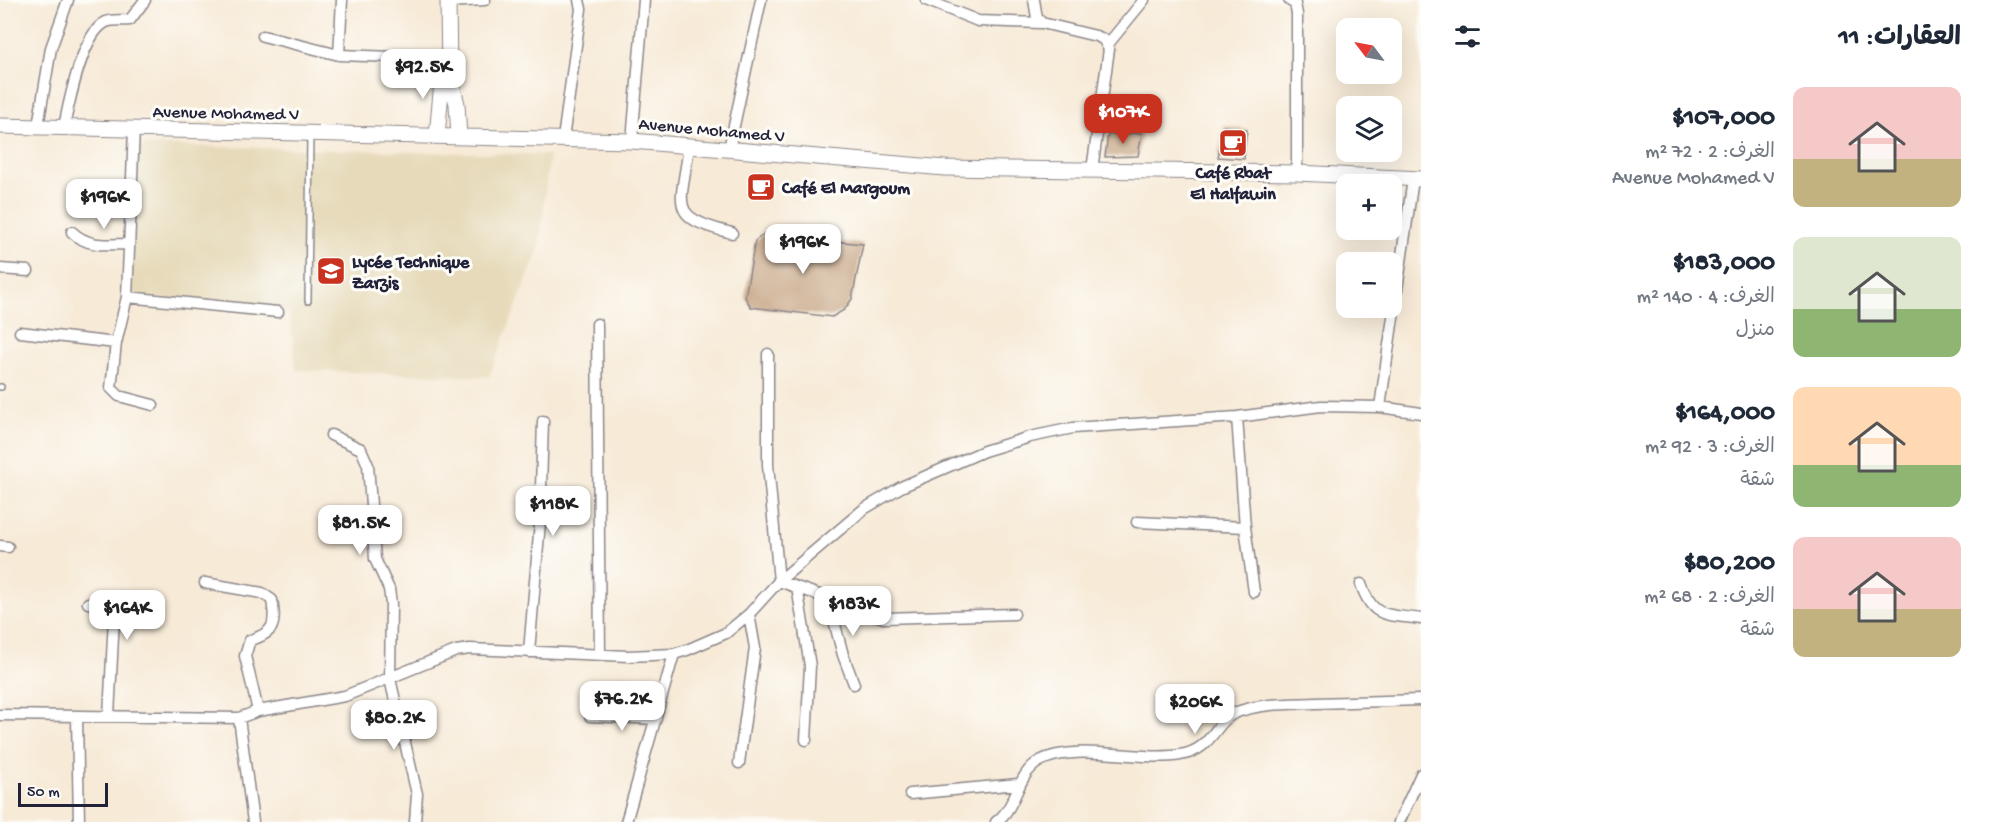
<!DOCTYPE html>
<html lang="ar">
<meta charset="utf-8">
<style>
:root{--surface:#fff;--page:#f2f2f3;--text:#1f2937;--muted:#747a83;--accent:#c8321e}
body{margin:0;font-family:"Gochi Hand","Playpen Sans Arabic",sans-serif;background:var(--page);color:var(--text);direction:rtl;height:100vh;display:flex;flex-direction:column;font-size:22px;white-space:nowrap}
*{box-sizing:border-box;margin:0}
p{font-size:20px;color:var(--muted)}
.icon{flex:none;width:33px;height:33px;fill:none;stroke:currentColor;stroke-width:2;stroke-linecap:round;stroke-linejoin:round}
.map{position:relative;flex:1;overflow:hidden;direction:ltr}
.sheet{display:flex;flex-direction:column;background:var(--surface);width:570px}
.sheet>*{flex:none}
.needle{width:39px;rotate:302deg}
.controls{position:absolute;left:1336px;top:18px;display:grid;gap:12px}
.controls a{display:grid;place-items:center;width:66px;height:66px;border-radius:12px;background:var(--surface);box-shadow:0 6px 24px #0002;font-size:30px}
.scale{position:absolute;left:18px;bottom:15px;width:90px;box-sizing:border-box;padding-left:6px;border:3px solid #22223b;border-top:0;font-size:16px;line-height:21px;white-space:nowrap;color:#22223b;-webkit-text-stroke:4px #fdfcf7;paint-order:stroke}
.price{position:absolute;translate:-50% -51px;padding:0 14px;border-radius:12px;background:#fff;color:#222;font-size:20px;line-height:39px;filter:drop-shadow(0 2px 3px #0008)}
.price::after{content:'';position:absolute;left:50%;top:36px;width:18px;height:14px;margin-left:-9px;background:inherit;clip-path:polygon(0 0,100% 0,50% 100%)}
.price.current{background:var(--accent);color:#fff}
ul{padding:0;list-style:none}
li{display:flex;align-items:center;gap:18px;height:150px;padding:0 30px}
li span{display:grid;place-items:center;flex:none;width:168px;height:120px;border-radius:12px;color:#555}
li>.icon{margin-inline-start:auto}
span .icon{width:72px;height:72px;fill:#fffc;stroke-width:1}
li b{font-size:26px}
h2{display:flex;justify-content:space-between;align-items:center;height:72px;padding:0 30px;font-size:26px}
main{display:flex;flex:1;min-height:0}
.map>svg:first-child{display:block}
.built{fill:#e6daba}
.building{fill:#c29e7c}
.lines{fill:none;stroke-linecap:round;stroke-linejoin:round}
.service-casing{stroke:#8c8689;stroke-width:8}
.minor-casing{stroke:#8c8689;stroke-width:13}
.secondary-casing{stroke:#8c8689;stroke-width:17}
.service{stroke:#fff;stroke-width:5}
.minor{stroke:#fff;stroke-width:10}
.secondary{stroke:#fff;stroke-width:15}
.labels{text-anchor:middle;stroke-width:6;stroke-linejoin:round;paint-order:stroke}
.street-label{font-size:18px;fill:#22223b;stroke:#fdfcf7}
.poi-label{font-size:18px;font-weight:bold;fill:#22223b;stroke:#fdfcf7;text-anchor:start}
</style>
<main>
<section class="sheet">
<h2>العقارات: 11<svg class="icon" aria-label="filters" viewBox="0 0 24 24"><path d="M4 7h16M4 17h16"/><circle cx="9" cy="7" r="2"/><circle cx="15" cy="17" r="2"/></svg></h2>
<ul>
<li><span style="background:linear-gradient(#f6c9c9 60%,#c2b280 0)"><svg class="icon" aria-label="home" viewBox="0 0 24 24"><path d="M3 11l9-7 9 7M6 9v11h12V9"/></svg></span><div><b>$107,000</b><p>الغرف: 2 · 72 m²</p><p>Avenue Mohamed V</p></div></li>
<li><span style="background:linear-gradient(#dfe7d0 60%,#8fb573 0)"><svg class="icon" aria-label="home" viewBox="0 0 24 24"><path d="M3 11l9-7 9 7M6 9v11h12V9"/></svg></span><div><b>$183,000</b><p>الغرف: 4 · 140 m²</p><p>منزل</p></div></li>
<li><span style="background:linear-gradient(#ffd9b3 65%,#8fb573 0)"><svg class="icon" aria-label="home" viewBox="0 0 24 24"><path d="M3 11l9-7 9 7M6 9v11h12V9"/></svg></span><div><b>$164,000</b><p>الغرف: 3 · 92 m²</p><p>شقة</p></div></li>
<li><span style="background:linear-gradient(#f6c9c9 60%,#c2b280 0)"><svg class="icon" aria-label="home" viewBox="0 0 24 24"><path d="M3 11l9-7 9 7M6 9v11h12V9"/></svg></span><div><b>$80,200</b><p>الغرف: 2 · 68 m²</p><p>شقة</p></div></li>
</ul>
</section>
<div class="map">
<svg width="1421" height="822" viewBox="0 0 1421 822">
<rect width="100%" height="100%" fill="#fdfcf7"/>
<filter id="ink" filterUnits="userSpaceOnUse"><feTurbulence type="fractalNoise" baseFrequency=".0167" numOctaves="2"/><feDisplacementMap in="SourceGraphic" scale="12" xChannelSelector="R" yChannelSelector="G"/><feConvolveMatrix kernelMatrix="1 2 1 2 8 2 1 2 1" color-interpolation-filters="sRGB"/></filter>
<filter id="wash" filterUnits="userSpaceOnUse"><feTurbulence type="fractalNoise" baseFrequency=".008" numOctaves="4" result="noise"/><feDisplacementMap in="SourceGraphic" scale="24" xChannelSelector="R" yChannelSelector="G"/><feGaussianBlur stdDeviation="1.35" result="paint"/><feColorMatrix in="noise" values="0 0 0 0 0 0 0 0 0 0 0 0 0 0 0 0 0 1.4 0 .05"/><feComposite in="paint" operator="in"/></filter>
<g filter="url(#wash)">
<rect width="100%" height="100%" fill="#f7ead7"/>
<path class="built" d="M134 145 549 155 539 248 489 377 296 370 290 313 132 295Z"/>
<g id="blocks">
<path class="building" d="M1224 126 1247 130 1244 159 1218 157Z
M1142 133 1138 156 1105 157 1108 135Z
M764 234 863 244 852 299 844 310 832 317 751 307 745 297 755 241Z"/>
</g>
</g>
<g filter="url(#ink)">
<use href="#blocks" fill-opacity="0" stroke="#8c8689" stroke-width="1.5"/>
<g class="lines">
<g class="service-casing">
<path id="service" d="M308 301 310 135
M0 387H1"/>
</g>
<g class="minor-casing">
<path id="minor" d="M926 0 978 21 1042 23
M1034 0 1037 18 1042 23 1096 36 1103 39 1109 49 1092 170
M1289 0 1295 4 1297 14V173
M448 2 485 0
M263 36 339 55 449 59
M1108 44 1144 0
M339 55 342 0
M38 126 51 48 68 0
M64 127C69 103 82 33 106 22 113 19 122 21 130 20L145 0
M134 129 127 297 116 343 111 388 119 396 153 405
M563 139 581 9 579 0
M632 141 644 0
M689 146C682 205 665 217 732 233
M729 149 761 0
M1413 179 1380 407 1421 413
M72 232C89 248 107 244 129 244
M0 269 28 271
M127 297 278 312
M597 324 600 655
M20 332 116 343
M768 354V465L779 581 884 618 1014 614
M1237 417 1245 527 1254 592
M331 435 361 449 368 465 375 559 389 589 391 604 390 679 417 794 415 822
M1137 522 1245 527
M0 546 8 547
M205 583 262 593 272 600C276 624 275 633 250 640L245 656 258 711
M1361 584C1373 620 1387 614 1421 619
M797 587 810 666 806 740
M828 598 843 655 854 684
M88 603 108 608 114 617 109 716
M529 652 540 522 543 421
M0 715 239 718 258 711 345 696 456 651 470 649 628 656 674 654 687 650 726 633 749 614 779 581 864 509 901 487 984 451 1030 437 1073 428 1237 417 1321 406 1380 407
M590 716 656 719
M77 717 79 822
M239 718 253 822
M739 763 755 648 749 614
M910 794 1018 784
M626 822 674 654
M996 822C1018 806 1016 774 1040 761 1074 742 1141 762 1180 755 1216 749 1213 719 1240 711 1264 703 1291 704 1316 703 1351 702 1386 701 1421 700
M1399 822 1421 774"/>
</g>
<g class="secondary-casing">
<path id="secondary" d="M448 0 449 73 457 104 459 137
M0 126 632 141 945 168 1297 173 1421 179
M437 136 441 92 449 73"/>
</g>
<use href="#service" class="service"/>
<use href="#minor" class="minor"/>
<use href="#secondary" class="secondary"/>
</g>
</g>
<defs>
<g id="cafe-square" transform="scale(1.5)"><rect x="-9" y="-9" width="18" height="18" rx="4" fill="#c8321e" stroke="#fdfcf7"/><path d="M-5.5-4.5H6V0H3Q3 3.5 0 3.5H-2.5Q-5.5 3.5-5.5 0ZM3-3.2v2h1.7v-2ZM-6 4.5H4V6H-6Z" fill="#fff"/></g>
<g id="school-square" transform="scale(1.5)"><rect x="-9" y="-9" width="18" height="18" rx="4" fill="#c8321e" stroke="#fdfcf7"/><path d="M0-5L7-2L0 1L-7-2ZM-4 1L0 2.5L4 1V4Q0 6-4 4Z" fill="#fff"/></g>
</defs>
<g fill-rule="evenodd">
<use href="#cafe-square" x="1233" y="143"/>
<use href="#cafe-square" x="761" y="187"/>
<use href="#school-square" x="331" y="271"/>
</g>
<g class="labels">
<g class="street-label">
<text transform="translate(226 112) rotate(1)" y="6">Avenue Mohamed V</text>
<text transform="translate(712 129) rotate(5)" y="6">Avenue Mohamed V</text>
</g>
<g class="poi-label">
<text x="1233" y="178" text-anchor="middle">Café Rbat<tspan x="1233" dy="21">El Halfawin</tspan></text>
<text x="782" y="193">Café El Margoum</text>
<text x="352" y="267">Lycée Technique<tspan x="352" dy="21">Zarzis</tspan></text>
</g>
</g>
</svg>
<div class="controls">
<a><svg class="needle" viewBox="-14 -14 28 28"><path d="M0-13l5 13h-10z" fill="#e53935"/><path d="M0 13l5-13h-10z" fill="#747a83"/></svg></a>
<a><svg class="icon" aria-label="layers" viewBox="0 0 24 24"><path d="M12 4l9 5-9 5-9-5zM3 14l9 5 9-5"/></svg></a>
<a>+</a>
<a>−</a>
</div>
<div class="scale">50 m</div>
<b class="price" style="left:423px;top:100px">$92.5K</b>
<b class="price current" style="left:1123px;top:145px">$107K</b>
<b class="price" style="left:104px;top:230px">$196K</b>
<b class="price" style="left:803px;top:275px">$196K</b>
<b class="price" style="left:553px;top:537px">$118K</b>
<b class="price" style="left:360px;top:556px">$81.5K</b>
<b class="price" style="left:853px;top:637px">$183K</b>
<b class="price" style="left:127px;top:641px">$164K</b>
<b class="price" style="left:622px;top:732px">$76.2K</b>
<b class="price" style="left:1195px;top:735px">$206K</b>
<b class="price" style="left:394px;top:751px">$80.2K</b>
</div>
</main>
